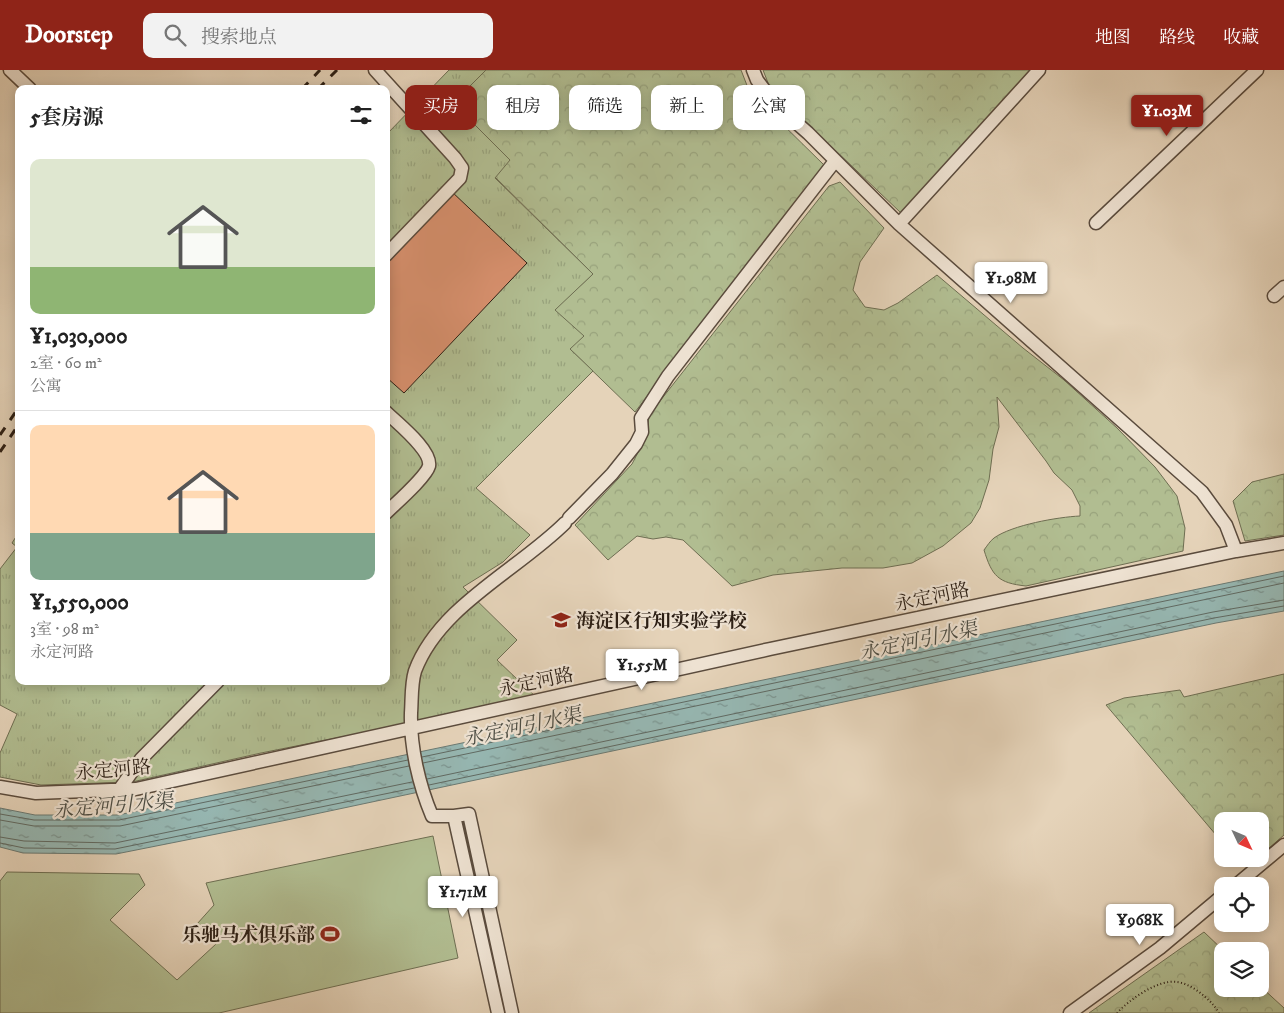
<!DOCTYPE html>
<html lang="zh">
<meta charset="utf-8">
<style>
:root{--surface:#fff;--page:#f2f2f2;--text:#222;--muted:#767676;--line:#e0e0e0;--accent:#8f2418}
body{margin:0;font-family:"IM FELL DW Pica","Noto Serif SC",serif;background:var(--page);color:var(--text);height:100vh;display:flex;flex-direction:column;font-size:19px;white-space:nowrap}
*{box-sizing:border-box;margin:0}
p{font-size:16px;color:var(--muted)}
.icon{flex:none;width:28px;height:28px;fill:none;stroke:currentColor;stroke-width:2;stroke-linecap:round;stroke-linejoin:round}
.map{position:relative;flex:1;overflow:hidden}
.details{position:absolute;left:15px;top:15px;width:375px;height:600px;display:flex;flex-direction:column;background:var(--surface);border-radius:10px;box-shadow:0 2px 12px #0003}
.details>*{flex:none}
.guide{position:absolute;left:405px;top:15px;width:475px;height:45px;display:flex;gap:10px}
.needle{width:32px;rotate:134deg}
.controls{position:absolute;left:1214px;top:742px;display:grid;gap:10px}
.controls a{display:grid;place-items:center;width:55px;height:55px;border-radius:10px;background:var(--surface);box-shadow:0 2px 12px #0003;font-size:25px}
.price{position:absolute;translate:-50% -42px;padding:0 11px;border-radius:5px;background:#fff;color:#222;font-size:16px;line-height:32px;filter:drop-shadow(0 1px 2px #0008)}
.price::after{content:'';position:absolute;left:50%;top:30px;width:15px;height:11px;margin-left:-8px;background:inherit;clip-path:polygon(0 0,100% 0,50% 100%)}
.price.current{background:var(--accent);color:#fff}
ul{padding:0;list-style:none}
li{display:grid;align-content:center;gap:10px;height:265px;padding:0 15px}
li+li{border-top:1px solid var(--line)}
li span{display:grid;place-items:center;height:155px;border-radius:10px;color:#555}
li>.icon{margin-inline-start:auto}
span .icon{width:90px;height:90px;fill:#fffc;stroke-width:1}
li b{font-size:21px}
h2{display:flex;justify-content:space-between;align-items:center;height:60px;padding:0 15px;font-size:21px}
.pill{padding:0 18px;border-radius:10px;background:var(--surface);box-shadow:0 2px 12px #0003;font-size:18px;line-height:45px}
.pill.current{background:var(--accent);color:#fff}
header{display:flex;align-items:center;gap:30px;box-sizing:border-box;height:70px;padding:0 25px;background:var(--accent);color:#fff}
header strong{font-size:24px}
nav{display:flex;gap:28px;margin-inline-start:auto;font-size:18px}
.search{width:350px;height:45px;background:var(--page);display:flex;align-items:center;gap:12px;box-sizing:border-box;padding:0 18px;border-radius:10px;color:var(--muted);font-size:19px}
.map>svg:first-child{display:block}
.forest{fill:url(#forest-crowns);stroke:#6e6e52}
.park{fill:url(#park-tufts);stroke:#6e6e52}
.garden{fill:#b1bd91;stroke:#6e6e52}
.water{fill:url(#water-ripples);stroke:#6b7a73}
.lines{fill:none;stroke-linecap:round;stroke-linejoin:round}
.shore{stroke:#606a63;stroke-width:1}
.building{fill:#d9916f;stroke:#2b1e14}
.minor-casing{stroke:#5a4b3d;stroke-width:15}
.path{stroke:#2b1e14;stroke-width:2;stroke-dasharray:1 2.5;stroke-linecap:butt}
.minor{stroke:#eee2d2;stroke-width:12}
.rail{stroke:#2b1e14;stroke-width:3;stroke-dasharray:9 9;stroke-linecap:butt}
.labels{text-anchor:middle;stroke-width:4.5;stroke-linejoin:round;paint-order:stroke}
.street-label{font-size:19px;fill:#2b1e14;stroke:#eee2d2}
.poi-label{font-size:19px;font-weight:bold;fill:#2b1e14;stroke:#eee2d2;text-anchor:start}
.water-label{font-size:20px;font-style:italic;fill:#4b4c43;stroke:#eee2d2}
</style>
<header>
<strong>Doorstep</strong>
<div class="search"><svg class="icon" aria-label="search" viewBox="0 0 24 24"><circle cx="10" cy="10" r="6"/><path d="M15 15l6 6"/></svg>搜索地点</div>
<nav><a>地图</a><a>路线</a><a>收藏</a></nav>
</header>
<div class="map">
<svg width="1284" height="943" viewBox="0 0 1284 943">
<defs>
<pattern id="forest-crowns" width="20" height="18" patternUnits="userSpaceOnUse" patternTransform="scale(1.25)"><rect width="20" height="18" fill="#b1bd91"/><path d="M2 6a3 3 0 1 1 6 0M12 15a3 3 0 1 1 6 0" fill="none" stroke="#98a27c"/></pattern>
<pattern id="park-tufts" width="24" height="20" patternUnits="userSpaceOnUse" patternTransform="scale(1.25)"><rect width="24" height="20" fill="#b1bd91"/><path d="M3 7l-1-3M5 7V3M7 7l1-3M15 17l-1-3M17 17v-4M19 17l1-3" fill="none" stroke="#98a27c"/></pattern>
<pattern id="water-ripples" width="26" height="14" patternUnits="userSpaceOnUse" patternTransform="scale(1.25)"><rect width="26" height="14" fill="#96b7b2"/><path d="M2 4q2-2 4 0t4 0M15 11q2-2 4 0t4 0" fill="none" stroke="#7b9490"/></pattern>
</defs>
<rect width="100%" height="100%" fill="#e5d3b9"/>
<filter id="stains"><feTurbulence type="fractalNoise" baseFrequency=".004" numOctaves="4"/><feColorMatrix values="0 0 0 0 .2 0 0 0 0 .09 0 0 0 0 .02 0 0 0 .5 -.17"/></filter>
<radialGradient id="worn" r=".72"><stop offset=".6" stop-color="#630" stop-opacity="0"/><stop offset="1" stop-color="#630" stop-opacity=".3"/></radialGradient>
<path class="forest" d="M486 0H741L748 18 769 41 824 95 635 342 570 279 554 240 593 204 495 107 452 33Z
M763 0H1031L901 143 770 18Z
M840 112 884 158 860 192 853 220 865 237 884 240 898 233 937 205 1023 278 1064 310 1117 358 1155 397 1177 426 1185 458 1183 481 1026 516C998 513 992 506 984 480 987 476 990 471 994 468 1012 455 1058 447 1080 446V436L1072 420 1054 403 1046 391 997 327 999 357 993 379 989 410 980 438 971 453 943 476 912 493 883 498H842L773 505 732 516 683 470 666 467 653 469 637 466 608 490 575 455 632 394 647 365 649 345 829 116Z
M1284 404V465L1245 471 1233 431 1252 412Z
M1284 604V765L1260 786V751H1222V772L1106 635 1124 628 1180 620 1184 627Z
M1204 862 1224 881H1222V919H1260V916L1284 938V943H1089Z"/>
<path class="park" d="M449 0H486L453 33 510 90 495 108 593 204 555 240 584 266 570 279 593 301 476 418 530 465 503 492 463 517 517 570 497 590 537 628 261 683 132 712 41 715 0 707V683L17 644 0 635V499L17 477 12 473 19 462V611H386V65Z"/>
<path class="garden" d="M433 766 458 888 219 943H0V811L7 802 139 804 145 815 110 850 177 910 216 874 197 854 214 835 206 813Z"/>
<path class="water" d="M1284 501V541L1216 553 287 750 116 784 23 783 0 777V738L35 745H118Z"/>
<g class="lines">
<path class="shore" d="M422 687 1284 506
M423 693 1284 513
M427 709 1213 542 1284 530
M429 715 1214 548 1284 536
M0 744 34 750H119L408 690
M0 750 34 756H120L409 696
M0 767 24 771 115 773 412 712
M0 773 24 778 115 779 414 718"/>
</g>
<path class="building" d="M450 120 527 193 404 323 386 307V187Z"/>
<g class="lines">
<g class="minor-casing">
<path id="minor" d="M10 0 30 19
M375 0 455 88 462 98 460 108 386 185
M753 0 757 10 775 34 808 63 899 154 1202 422 1226 455 1236 481
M1096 153 1257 0
M899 154 1039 0
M1274 226 1284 217
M386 342C397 353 432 380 429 396 426 407 395 434 386 443
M569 448 612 404 636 374 642 362 641 348 668 306 835 91
M0 717 36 723 136 719 770 579 1236 481 1284 473
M119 720 141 689 218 611
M454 746 498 943
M1235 816 1284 775
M512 943 469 744 454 746H432C419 715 410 677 411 643 412 629 411 614 415 601 439 536 518 500 565 453
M1070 943 1160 878 1222 826"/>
</g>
<path class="path" d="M1117 943C1129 930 1158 909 1177 912 1187 913 1197 920 1204 926 1210 931 1215 936 1219 943"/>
<use href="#minor" class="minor"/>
<path class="rail" d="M302 19 320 0
M318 19 337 0
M0 365 19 337
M0 382 19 354"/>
</g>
<defs>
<g id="school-bare" transform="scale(1.5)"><path d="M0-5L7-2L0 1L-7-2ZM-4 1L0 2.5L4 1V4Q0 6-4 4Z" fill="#8f2418" stroke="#eee2d2" stroke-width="2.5" paint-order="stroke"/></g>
<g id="stadium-bare" transform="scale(1.5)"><path d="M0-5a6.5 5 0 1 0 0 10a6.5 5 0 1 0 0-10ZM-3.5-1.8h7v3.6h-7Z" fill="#8f2418" stroke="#eee2d2" stroke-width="2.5" paint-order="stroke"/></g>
</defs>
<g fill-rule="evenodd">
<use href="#school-bare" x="561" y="550"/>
<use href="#stadium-bare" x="330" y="864"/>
</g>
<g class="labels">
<g class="street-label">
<text transform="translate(932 526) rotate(-12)" y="7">永定河路</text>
<text transform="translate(536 611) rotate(-12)" y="7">永定河路</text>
<text transform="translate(113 699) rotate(-5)" y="7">永定河路</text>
</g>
<g class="poi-label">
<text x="576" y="557">海淀区行知实验学校</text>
<text x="315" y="871" text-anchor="end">乐驰马术俱乐部</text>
</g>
<g class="water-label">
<text transform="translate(918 570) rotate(-12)" y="7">永定河引水渠</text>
<text transform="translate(522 656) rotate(-12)" y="7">永定河引水渠</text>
<text transform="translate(113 735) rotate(-5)" y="7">永定河引水渠</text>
</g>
</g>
<rect width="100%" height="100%" filter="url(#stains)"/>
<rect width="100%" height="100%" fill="url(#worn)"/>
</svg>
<div class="controls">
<a><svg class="needle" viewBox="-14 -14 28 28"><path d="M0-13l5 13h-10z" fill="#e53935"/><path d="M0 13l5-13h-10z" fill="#767676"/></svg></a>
<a><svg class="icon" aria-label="locate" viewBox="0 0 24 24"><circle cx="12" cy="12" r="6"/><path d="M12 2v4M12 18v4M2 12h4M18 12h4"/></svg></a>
<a><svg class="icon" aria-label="layers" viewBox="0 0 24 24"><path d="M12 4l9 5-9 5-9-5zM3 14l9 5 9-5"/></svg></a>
</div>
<b class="price current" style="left:1167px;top:67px">¥1.03M</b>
<b class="price" style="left:1011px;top:234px">¥1.98M</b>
<b class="price" style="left:642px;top:621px">¥1.55M</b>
<b class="price" style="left:463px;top:848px">¥1.71M</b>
<b class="price" style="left:1140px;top:876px">¥968K</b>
<div class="guide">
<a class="pill current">买房</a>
<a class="pill">租房</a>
<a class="pill">筛选</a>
<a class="pill">新上</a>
<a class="pill">公寓</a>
</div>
<section class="details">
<h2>5套房源<svg class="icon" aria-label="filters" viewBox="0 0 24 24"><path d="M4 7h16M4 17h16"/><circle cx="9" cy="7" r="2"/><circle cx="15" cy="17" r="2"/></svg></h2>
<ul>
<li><span style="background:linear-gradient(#dfe7d0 70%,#8fb573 0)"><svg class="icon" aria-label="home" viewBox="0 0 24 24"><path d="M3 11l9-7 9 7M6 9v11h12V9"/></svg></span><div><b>¥1,030,000</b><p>2室 · 60 m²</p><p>公寓</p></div></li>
<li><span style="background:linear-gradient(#ffd9b3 70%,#7fa58c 0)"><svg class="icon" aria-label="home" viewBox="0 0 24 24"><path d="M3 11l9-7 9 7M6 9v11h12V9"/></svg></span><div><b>¥1,550,000</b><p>3室 · 98 m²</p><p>永定河路</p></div></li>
</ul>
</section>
</div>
